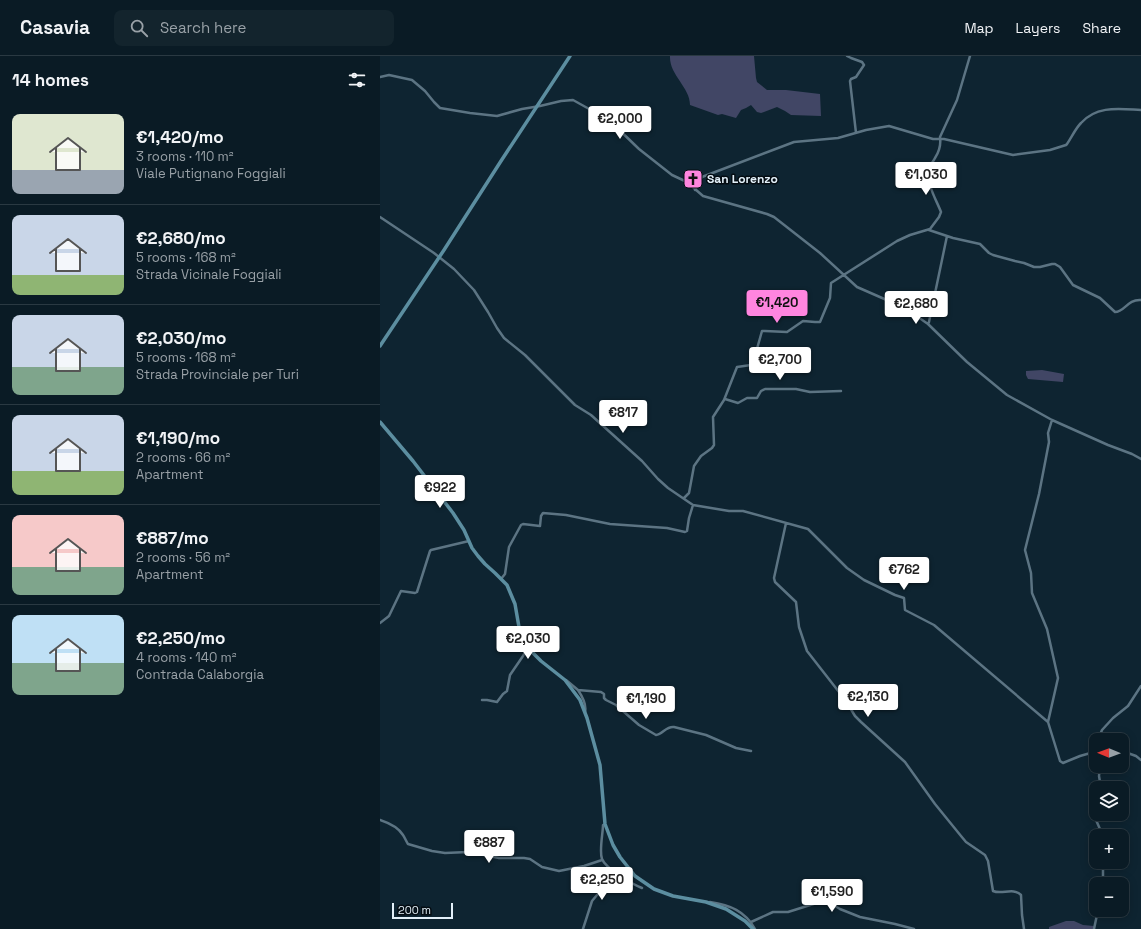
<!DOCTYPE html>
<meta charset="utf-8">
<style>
:root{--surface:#0a1b25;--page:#13242d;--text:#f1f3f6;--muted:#99a1a7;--line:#2a3942;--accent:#ff85df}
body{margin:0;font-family:"Space Grotesk",sans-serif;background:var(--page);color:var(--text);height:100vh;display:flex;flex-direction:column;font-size:15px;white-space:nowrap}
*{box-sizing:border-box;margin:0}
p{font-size:13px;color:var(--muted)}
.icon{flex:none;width:22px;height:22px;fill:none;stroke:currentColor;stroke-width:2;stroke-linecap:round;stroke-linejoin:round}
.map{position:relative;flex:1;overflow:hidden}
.side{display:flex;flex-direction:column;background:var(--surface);width:380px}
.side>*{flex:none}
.needle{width:26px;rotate:271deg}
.controls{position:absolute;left:709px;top:677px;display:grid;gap:8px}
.controls a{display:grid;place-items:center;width:40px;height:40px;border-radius:8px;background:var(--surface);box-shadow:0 2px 10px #0003,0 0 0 1px var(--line);font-size:20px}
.scale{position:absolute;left:12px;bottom:10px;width:61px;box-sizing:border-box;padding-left:4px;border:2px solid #e3f0f9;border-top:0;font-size:11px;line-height:14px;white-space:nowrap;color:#e3f0f9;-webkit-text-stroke:3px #040c12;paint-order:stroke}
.price{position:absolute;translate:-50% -34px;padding:0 9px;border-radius:4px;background:#fff;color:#222;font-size:13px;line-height:26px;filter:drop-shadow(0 1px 2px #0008)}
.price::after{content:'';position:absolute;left:50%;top:24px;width:12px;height:9px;margin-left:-6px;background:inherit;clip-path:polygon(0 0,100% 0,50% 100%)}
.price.current{background:var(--accent);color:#111}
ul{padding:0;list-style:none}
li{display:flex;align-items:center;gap:12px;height:100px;padding:0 12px}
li+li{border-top:1px solid var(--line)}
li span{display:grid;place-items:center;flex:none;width:112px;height:80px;border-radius:8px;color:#555}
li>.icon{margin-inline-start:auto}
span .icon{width:48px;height:48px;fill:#fffc;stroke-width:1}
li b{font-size:17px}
h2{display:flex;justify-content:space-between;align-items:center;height:48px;padding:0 12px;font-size:17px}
header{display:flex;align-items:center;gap:24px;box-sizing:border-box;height:56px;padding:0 20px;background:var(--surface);border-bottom:1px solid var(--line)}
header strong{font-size:19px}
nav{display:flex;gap:22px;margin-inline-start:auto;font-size:14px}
.search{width:280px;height:36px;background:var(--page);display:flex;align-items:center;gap:10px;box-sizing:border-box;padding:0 14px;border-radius:8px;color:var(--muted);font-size:15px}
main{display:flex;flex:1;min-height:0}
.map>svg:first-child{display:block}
.green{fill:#414665}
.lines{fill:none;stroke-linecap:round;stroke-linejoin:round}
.street{stroke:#5c7483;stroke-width:2.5}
.secondary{stroke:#5c8ea0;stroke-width:3.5}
.labels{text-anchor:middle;stroke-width:3;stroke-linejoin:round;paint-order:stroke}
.poi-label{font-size:12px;font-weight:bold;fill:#e3f0f9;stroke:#040c12;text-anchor:start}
</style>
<header>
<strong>Casavia</strong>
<div class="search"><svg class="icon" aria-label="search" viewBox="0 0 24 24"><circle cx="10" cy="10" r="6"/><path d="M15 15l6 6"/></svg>Search here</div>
<nav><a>Map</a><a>Layers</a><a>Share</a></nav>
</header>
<main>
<section class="side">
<h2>14 homes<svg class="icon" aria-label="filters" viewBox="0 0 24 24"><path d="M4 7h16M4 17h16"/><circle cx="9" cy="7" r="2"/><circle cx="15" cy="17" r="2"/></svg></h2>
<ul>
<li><span style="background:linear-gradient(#dfe7d0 70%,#9aa5b1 0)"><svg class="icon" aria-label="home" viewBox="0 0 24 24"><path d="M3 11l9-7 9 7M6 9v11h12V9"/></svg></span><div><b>€1,420/mo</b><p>3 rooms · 110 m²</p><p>Viale Putignano Foggiali</p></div></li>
<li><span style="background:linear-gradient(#c9d6e8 75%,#8fb573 0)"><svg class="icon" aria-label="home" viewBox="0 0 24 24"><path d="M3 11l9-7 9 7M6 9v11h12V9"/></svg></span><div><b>€2,680/mo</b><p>5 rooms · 168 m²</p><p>Strada Vicinale Foggiali</p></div></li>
<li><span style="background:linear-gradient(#c9d6e8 65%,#7fa58c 0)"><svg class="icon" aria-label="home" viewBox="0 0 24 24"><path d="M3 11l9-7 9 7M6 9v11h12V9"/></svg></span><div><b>€2,030/mo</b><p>5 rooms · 168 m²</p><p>Strada Provinciale per Turi</p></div></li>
<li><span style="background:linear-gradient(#c9d6e8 70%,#8fb573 0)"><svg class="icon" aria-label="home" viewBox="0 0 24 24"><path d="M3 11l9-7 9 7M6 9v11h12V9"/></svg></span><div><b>€1,190/mo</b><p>2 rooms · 66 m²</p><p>Apartment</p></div></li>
<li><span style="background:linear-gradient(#f6c9c9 65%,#7fa58c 0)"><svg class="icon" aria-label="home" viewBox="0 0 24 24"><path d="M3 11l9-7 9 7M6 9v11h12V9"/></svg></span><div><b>€887/mo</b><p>2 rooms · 56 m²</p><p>Apartment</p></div></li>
<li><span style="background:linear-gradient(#bfe0f5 60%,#7fa58c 0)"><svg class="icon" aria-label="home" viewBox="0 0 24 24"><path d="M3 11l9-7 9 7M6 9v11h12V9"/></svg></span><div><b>€2,250/mo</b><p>4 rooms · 140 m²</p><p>Contrada Calaborgia</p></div></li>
</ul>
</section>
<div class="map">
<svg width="761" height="873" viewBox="0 0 761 873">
<rect width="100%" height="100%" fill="#0e2431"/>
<path class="green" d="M290 0H374L376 22 377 26 387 34H406L440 38 441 60 411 59 405 55 397 51 381 57 377 56 371 49 366 52 361 54 356 62 342 58 338 59 310 49C310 31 289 19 290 0Z
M305 121H320L317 130 315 132 305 124Z
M662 314 684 318 683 326 648 323 646 319V315Z
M686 865H694L703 869 714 870 713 873H669V871Z"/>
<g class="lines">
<path class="street" d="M467 0 471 2 482 6 484 9 476 21 471 23 470 25 476 77
M0 21 9 19 32 24 45 35 54 46 60 52 90 57 117 60 142 53 160 50 181 45 193 44 229 64 259 93 292 119 307 126 323 140 387 158 394 161 440 197 477 231 525 252 548 268 587 306 627 339 672 364 728 389 752 398 761 403
M315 134 322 121 414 86 458 82 486 74 509 70 553 83H564L633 99 670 94 686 89 687 88C692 81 695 73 701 67 717 49 740 53 761 54
M0 161 54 197 74 213 94 234 108 256 117 272 124 282 145 299 195 349 211 359 262 405 278 423 288 432 313 449 349 455H363L428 473 467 512 484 524 515 539 524 542 525 554 554 569 668 666
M549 174 573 182 600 188 609 197 613 199 635 205 644 207 654 211H660L672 208H675L680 211 693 229 720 242 735 256C745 256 747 243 761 244
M548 268 549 266 567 180
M345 343 358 347 367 342H377L381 335 385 333H416L430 336 461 335
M672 364 668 377 669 386 659 438 645 494 651 517 652 537 667 573 678 622 668 666 680 705 683 707 700 700 714 696
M304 442 309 437 314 410 321 400 332 392 334 389 333 361 344 344 357 311 371 309 373 307 382 275H385L407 276 423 265 435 266H440L450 242 451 227 517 185 530 179 550 173 559 161 561 156C556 143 546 128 549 113 550 109 553 106 555 102 559 96 561 88 560 81L577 44 590 0
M406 467 394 522 395 526 416 546 419 571 427 595 466 645 475 660 481 666 525 706 555 748 581 780 586 786 605 799 608 805 613 835C622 839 633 831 641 839L642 859 644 873
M121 523 125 518 129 491 141 469 143 468 160 470 161 460 163 457 186 459 230 468 287 472 305 476 307 475 309 462 313 449
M0 567 9 560 21 535 35 537 37 536 50 495 51 494 89 485
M186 624 198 634
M102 644H107L117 646 123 638 127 635 130 619 143 600 146 594
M205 656C207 648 202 640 198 634L221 636 224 638V642L226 644 236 649 259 669 276 679C283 678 286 670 294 671L326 679 356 692 371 695
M718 684 722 674 733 662 748 650 761 630
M716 688 714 696 716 699
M742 695 756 700 761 704
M720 710 719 720 721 732
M716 753V764L723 780
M0 764C9 767 18 771 23 779 25 782 26 785 28 788L52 795 65 797 88 796 119 802H144L150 803 162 811 179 815 204 810 222 804
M225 768 223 769C223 777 219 795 222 803 226 813 252 828 262 832
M723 828V806
M330 846C350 849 365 855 375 873
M371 866 393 856H408L443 845 450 847 460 853 480 861 515 868 534 873
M203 873 212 845 217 839 223 834 227 825 236 817
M714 873 718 854"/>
<path class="secondary" d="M0 290 64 194 121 105 190 0
M0 366 33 405 73 457 84 474 92 492 98 500 105 508 115 517 127 529 135 548 140 577 150 594 161 605 185 624 200 644 207 662 220 709 225 768 233 789 240 801 255 820 274 833 293 840 326 846 346 853 365 865 373 873"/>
</g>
<defs>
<g id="church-square" transform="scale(1)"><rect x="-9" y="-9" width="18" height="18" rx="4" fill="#ff85df" stroke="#040c12"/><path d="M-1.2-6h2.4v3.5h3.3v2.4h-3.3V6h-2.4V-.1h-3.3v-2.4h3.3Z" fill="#111"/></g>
</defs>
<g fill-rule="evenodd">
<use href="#church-square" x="313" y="123"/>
</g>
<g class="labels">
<g class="poi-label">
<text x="327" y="127">San Lorenzo</text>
</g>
</g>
</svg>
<div class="controls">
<a><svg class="needle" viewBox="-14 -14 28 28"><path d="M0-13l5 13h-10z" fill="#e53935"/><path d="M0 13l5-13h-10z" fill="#99a1a7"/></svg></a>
<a><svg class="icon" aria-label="layers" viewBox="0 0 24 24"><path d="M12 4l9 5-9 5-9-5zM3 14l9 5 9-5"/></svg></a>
<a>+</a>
<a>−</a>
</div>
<div class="scale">200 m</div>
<b class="price" style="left:240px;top:84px">€2,000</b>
<b class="price" style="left:546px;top:140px">€1,030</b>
<b class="price current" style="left:397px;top:268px">€1,420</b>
<b class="price" style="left:536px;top:269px">€2,680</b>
<b class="price" style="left:400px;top:325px">€2,700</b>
<b class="price" style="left:243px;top:378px">€817</b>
<b class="price" style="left:60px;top:453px">€922</b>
<b class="price" style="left:524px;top:535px">€762</b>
<b class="price" style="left:148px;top:604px">€2,030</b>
<b class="price" style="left:488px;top:662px">€2,130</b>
<b class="price" style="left:266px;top:664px">€1,190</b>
<b class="price" style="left:109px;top:808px">€887</b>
<b class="price" style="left:222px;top:845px">€2,250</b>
<b class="price" style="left:452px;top:857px">€1,590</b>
</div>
</main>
